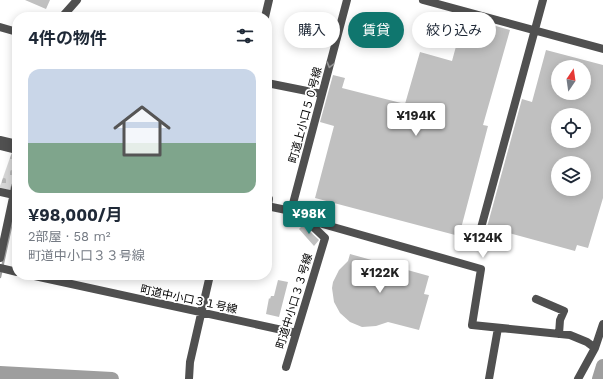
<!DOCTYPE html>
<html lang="ja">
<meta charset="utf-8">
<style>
:root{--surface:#fff;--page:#f6f6f7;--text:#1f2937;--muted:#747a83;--line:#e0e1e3;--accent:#0f766e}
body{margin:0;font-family:"Work Sans","Noto Sans JP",sans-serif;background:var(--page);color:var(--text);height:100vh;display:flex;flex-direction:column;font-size:15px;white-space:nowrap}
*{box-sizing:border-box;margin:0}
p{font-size:13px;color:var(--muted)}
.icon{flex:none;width:22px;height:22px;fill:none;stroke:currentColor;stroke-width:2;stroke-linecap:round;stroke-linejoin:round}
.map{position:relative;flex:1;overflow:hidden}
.sheet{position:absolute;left:12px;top:12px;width:260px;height:268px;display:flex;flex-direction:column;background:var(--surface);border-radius:16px;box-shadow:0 2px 10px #0003}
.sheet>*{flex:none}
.banner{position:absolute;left:284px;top:12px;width:259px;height:36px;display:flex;gap:8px}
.needle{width:26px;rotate:13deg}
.tools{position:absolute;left:551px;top:60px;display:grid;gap:8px}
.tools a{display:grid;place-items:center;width:40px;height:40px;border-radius:50%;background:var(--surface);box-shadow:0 2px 10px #0003;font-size:20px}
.price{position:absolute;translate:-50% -34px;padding:0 9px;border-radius:4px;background:#fff;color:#222;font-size:13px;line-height:26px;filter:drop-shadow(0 1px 2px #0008)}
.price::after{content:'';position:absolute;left:50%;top:24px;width:12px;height:9px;margin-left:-6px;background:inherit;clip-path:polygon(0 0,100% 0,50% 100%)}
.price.active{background:var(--accent);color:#fff}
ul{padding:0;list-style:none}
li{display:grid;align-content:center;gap:8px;height:212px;padding:0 16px}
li+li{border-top:1px solid var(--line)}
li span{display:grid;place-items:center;height:124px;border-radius:12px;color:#555}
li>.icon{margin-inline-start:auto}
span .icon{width:72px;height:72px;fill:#fffc;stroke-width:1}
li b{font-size:17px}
h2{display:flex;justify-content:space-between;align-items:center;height:48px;padding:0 16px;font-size:17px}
.tag{padding:0 14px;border-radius:18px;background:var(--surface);box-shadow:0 2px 10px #0003;font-size:14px;line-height:36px}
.tag.active{background:var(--accent);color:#fff}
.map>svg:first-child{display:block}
.cemetery{fill:url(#cemetery-stones)}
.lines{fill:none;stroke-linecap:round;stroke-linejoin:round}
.stream{stroke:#9e9e9e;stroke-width:2.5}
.river{stroke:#9e9e9e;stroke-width:14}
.building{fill:#c0c0c0;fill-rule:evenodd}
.minor{stroke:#505050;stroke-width:8}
.oneway{stroke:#969696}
.labels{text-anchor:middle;stroke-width:3.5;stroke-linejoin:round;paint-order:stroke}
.street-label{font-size:11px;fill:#000;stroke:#fff}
</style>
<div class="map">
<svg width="603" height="379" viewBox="0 0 603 379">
<defs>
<pattern id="cemetery-stones" width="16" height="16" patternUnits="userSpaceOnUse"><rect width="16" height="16" fill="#d7d7d7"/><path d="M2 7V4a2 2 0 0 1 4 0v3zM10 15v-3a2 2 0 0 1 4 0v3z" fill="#b7b7b7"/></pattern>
</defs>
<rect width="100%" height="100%" fill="#fff"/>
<path class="cemetery" d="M12 152 17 153V166L11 193 0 191V186Z"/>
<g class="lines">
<path class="stream" d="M0 277 17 199"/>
<path class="river" d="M0 373 112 379
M599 379 603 366"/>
</g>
<path class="building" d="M25 0H50L46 9Z
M464 17 510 30 483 125 488 126 459 236 315 198 334 126 320 122 333 75 345 78 342 88 405 104 420 52 452 61Z
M546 50 603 65V198L588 248 577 245 575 251 487 227 522 99 532 102ZM558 67H584V93H558ZM558 115H584V141H558ZM558 163H584V189H558Z
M303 225 319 240 314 246 299 229Z
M350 254 429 276 424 294 429 295 419 330 388 322 376 326 362 327 350 322 340 313 334 302 332 288 333 282 339 270 348 261Z
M278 280 288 282 279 317 266 314 269 298 270 299 271 296H274Z"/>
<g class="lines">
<path class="minor" d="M423 0 603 49
M62 17 77 0
M265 17 269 0
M0 27 17 32
M267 83 322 94
M0 140 17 144
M0 146 17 150
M0 192 14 195
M267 199H269L268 206
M267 206 291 211 347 0
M305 219 481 269 472 325 570 335 587 342 595 348
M478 239 543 0
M0 258 17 179
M0 268 17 272
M30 275 296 333
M536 299 564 311 560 320 559 334
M286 367 325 238 305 219 292 214 291 211
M189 379 190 362 210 275
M489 379 498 328
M578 379 595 348 603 324"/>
</g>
<defs><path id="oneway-chevron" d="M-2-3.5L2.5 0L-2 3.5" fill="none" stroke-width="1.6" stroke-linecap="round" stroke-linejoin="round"/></defs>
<use class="oneway" href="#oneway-chevron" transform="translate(330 65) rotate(105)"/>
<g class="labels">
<g class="street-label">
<text transform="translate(305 115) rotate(-75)" y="4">町道上小口５０号線</text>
<text transform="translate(189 299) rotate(12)" y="4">町道中小口３１号線</text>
<text transform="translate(294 301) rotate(-73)" y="4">町道中小口３３号線</text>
</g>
</g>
</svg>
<div class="tools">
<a><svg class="needle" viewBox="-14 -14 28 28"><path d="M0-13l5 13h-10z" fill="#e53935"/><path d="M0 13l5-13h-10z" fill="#747a83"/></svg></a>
<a><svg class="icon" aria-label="locate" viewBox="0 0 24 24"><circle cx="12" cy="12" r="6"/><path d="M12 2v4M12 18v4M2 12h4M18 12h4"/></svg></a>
<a><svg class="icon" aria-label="layers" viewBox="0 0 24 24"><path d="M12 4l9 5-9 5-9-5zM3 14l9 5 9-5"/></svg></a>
</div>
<b class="price" style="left:416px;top:137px">¥194K</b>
<b class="price active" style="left:309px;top:235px">¥98K</b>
<b class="price" style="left:483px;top:259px">¥124K</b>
<b class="price" style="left:380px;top:294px">¥122K</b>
<div class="banner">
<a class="tag">購入</a>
<a class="tag active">賃貸</a>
<a class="tag">絞り込み</a>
</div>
<section class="sheet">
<h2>4件の物件<svg class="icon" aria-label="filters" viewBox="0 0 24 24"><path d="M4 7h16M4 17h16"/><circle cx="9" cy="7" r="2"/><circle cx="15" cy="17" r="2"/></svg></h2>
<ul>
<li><span style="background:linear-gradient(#c9d6e8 60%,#7fa58c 0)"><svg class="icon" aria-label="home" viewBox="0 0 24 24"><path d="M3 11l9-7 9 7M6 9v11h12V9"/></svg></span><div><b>¥98,000/月</b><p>2部屋 · 58 m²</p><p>町道中小口３３号線</p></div></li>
</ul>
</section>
</div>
